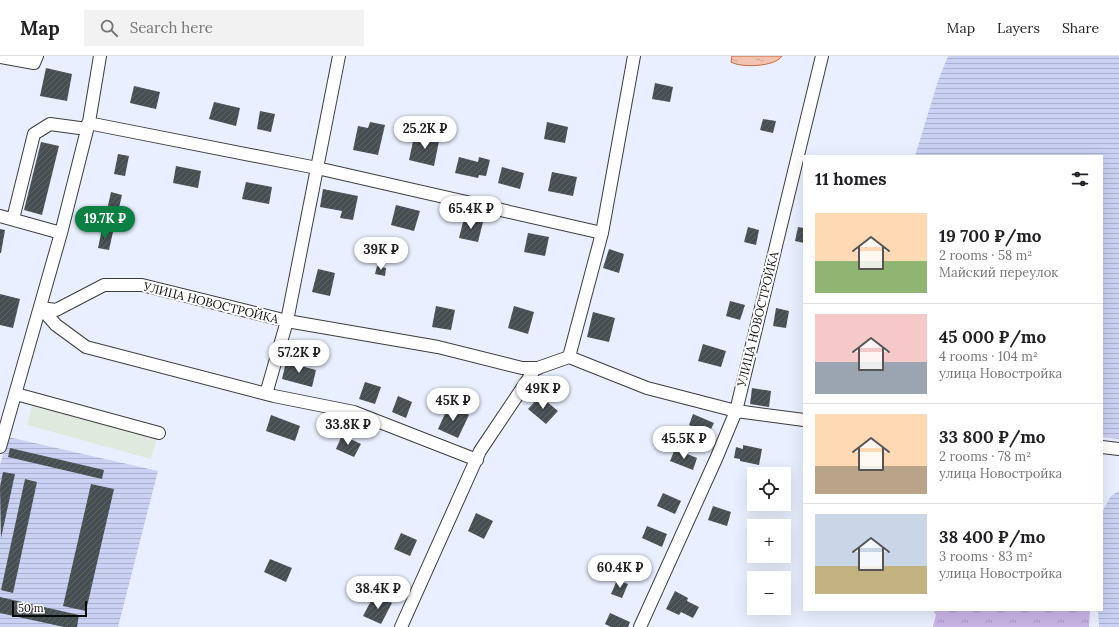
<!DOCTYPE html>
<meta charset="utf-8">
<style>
:root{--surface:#fff;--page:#f2f2f2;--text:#202124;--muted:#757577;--line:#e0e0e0;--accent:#0b8043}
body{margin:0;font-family:Lora,serif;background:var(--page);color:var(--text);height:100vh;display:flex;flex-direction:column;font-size:15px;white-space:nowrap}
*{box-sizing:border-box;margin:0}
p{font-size:13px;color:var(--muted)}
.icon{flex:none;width:22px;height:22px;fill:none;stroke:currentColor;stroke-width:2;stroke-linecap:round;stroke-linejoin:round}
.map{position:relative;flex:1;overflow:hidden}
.sheet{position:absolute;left:803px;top:99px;width:300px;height:456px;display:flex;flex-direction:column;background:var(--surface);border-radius:0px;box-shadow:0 4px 16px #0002}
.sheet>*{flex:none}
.tools{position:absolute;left:747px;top:411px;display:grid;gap:8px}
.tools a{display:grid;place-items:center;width:44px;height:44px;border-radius:0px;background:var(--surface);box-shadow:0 4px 16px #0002;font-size:20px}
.scale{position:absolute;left:12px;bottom:10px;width:75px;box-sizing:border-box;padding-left:4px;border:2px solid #0a0a0a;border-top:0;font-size:11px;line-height:14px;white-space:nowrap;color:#0a0a0a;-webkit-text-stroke:3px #fff;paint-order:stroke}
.price{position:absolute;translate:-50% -34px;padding:0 9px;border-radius:14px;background:#fff;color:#222;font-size:13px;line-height:26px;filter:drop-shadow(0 1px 2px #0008)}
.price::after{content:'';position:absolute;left:50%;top:24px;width:12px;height:9px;margin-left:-6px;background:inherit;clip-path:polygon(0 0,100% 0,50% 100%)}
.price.selected{background:var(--accent);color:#fff}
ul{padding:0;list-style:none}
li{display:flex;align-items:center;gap:12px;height:100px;padding:0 12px}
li+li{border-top:1px solid var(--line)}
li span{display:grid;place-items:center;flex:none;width:112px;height:80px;border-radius:0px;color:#555}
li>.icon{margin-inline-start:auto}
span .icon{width:48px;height:48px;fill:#fffc;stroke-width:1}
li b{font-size:17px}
h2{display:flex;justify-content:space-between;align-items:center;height:48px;padding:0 12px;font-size:17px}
header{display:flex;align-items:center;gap:24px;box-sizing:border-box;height:56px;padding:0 20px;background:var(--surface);border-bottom:1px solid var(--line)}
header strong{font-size:19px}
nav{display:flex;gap:22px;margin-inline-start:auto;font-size:14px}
.search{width:280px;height:36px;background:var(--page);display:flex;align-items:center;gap:10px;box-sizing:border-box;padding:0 14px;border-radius:0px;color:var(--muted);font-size:15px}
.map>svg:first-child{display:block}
.industrial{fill:#e0e9de}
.farmland{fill:url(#farmland-rules)}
.grass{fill:url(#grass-tufts)}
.water{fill:url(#water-ripples);stroke:#c76739}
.building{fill:url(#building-hatch)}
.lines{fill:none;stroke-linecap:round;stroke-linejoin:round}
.minor-casing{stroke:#3d3d3d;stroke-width:14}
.minor{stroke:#fff;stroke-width:12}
.labels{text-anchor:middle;stroke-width:4;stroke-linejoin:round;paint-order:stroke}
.street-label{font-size:12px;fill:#0a0a0a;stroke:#fff}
</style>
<header>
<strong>Map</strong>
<div class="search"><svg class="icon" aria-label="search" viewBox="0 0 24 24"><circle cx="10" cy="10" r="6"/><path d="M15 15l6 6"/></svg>Search here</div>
<nav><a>Map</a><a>Layers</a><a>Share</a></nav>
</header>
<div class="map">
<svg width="1119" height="571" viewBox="0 0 1119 571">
<defs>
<pattern id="farmland-rules" width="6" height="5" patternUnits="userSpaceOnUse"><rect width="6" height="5" fill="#cad1f2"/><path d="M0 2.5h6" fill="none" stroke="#acb2ce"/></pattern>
<pattern id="grass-tufts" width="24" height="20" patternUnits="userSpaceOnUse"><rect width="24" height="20" fill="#c9b5e6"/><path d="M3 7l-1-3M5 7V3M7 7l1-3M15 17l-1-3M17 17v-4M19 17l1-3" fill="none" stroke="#ab9ac4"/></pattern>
<pattern id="water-ripples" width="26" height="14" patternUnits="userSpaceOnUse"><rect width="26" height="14" fill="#f3c3b0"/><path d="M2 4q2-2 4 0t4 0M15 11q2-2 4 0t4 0" fill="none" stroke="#cfa696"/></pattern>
<pattern id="building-hatch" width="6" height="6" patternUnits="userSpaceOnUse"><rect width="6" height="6" fill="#474f52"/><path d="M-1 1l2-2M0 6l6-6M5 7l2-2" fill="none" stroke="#5d6466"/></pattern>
</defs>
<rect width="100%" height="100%" fill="#e9effe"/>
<path class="industrial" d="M32 349 157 382 151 403 27 369Z"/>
<path class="farmland" d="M948 0H1119V383L1102 381V100H915L938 25Z
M8 381 158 415 118 571H0V409Z
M1119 435V571H1099L1098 554H1102V456L1111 440Z"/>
<path class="grass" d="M933 554H1090L1089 571H933L936 559Z"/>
<path class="water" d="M732 0H782C775 11 741 12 731 6Z"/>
<path class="building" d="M46 12 72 18 67 45 40 40Z
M655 27 673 31 670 46 652 43Z
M134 30 160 36 156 53 130 47Z
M214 46 240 52 236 70 209 63Z
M260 55 275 58 271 76 257 73Z
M763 63 776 65 773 77 760 74Z
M370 66 385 69 378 99 353 94 358 70 368 72Z
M547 66 568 71 565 87 544 83Z
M426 77 440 80 434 110 409 104 414 81 425 84Z
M41 86 59 90 42 159 24 154Z
M118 98 129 100 125 120 114 118Z
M459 101 478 106 479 101 490 104 486 120 479 119 478 122 455 117Z
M176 110 201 115 198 132 173 127Z
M502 111 524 117 520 133 498 127Z
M552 116 577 121 573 140 548 135Z
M246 126 272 131 269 148 242 143Z
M323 133 358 140 353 164 340 162 342 155 320 151Z
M111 136 122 139 118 156 107 154Z
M396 149 420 155 414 175 391 169Z
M464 162 483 166 478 186 459 182Z
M748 171 759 174 756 189 744 186Z
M798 171 804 172V187L795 185Z
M0 173 5 174 1 197H0Z
M102 173 113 176 109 194 98 192Z
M528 177 549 181 545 200 524 196Z
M609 193 624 198 619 217 603 212Z
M377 210 386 212 385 220 375 218Z
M318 213 335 217 330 240 312 236Z
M0 238 20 243 13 272 0 269Z
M730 245 745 249 740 264 726 260Z
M436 250 455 254 451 274 432 271Z
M514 250 534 256 528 278 508 272Z
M776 252 789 255 786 272 773 270Z
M593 256 615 262 609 286 587 281Z
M703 288 726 295 721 311 698 305Z
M286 306 316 314 312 331 282 323Z
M365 326 381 331 375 348 359 343Z
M752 332 771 335 769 351 750 348Z
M398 340 412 346 406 362 392 356Z
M540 340 558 355 546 368 528 353Z
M449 349 469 359 458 382 438 373Z
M693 358 714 367 709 377 689 369Z
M271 359 300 370 295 385 266 375Z
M342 379 361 388 354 401 336 393Z
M743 389 762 393 759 409 740 405V403L734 402 736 391 743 393Z
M10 392 104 414 102 423 8 401Z
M675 393 697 402 693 414 670 405Z
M3 416 15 418 1 482 0 431Z
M25 423 37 426 13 537 1 534Z
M91 428 114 433 86 555 63 550Z
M663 437 681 445 675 458 657 450Z
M713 450 731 456 727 470 708 464Z
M476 457 493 465 484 483 468 475Z
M647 470 667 478 662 491 642 482Z
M401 477 417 484 410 500 394 493Z
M270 503 292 512 286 526 264 516Z
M617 524 628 528 622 542 611 538Z
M675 535 688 542 687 545 699 551 693 562 681 556 679 559 666 553Z
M374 539 392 547 381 568 363 560Z
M0 541 79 559 77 571H64L0 557Z
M610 557 630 566 628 571H611L605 568Z"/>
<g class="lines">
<g class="minor-casing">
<path id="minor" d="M0 1 34 7 37 0
M88 67 317 112 602 177
M0 160 61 177
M13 163 34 78 50 68 87 73
M41 252 56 254 104 229H142L287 265 438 291 522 312H539
M41 252 56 269 86 291 274 340 354 356 477 404
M569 301 602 177 634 0
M16 338 159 377
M266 338 287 265 339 0
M0 391 61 177 89 66 100 0
M1102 391 1119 393
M401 571 480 395 535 313 569 301 647 332 736 355 822 0
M640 571 716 403 736 355 804 364"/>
</g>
<use href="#minor" class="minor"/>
</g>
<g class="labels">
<g class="street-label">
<text transform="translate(211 247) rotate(14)" y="4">УЛИЦА НОВОСТРОЙКА</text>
<text transform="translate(758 263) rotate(-76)" y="4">УЛИЦА НОВОСТРОЙКА</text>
</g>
</g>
</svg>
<div class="tools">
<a><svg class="icon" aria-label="locate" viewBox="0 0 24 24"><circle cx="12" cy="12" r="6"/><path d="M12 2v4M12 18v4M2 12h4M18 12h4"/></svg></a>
<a>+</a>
<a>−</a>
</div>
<div class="scale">50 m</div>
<b class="price" style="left:425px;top:94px">25.2K ₽</b>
<b class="price" style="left:471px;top:174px">65.4K ₽</b>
<b class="price selected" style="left:105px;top:184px">19.7K ₽</b>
<b class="price" style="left:381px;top:215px">39K ₽</b>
<b class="price" style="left:299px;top:318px">57.2K ₽</b>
<b class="price" style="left:543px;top:354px">49K ₽</b>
<b class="price" style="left:453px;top:366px">45K ₽</b>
<b class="price" style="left:348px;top:390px">33.8K ₽</b>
<b class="price" style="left:684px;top:404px">45.5K ₽</b>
<b class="price" style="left:620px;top:533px">60.4K ₽</b>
<b class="price" style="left:378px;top:554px">38.4K ₽</b>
<section class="sheet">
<h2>11 homes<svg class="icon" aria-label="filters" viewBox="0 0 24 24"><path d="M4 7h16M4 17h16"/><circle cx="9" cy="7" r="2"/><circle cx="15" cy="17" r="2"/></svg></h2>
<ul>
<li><span style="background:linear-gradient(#ffd9b3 60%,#8fb573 0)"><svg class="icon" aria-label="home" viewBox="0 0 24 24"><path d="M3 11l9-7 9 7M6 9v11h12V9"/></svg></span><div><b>19 700 ₽/mo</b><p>2 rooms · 58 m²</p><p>Майский переулок</p></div></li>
<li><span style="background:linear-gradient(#f6c9c9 60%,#9aa5b1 0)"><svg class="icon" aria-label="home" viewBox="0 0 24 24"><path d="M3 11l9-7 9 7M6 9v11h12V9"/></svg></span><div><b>45 000 ₽/mo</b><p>4 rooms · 104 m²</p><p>улица Новостройка</p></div></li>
<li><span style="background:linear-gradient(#ffd9b3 65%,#b9a48a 0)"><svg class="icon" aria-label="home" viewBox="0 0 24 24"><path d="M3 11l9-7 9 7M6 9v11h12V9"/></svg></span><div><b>33 800 ₽/mo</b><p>2 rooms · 78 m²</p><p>улица Новостройка</p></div></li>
<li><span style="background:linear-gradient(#c9d6e8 65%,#c2b280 0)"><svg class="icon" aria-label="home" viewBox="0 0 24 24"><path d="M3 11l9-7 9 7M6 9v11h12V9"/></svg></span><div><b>38 400 ₽/mo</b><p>3 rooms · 83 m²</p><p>улица Новостройка</p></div></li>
</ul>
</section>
</div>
